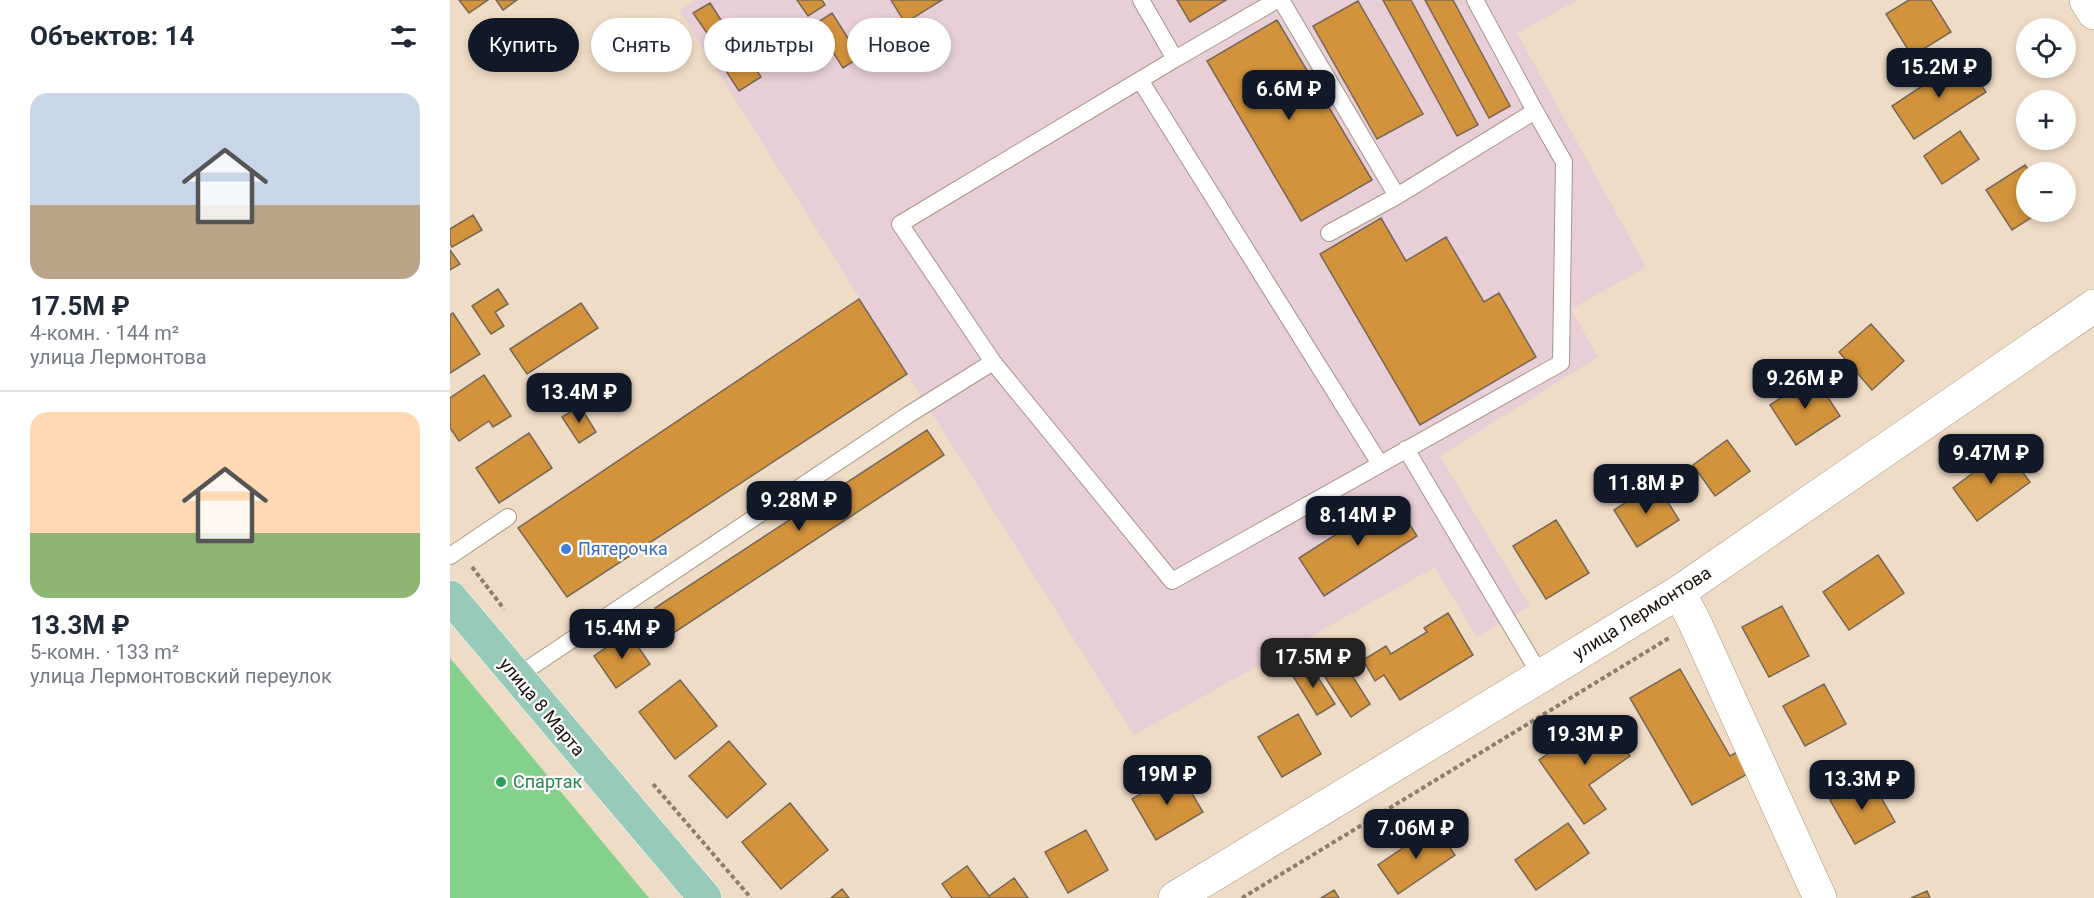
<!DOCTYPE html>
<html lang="ru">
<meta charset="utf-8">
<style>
:root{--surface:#fff;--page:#f6f6f7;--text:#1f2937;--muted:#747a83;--line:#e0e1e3;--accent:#111827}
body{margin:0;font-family:Roboto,sans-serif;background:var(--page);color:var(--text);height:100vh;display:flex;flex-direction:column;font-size:22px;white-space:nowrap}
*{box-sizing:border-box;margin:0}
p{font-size:20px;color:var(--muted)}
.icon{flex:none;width:33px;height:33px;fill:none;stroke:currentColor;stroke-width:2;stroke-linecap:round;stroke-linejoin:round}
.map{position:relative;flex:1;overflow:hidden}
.side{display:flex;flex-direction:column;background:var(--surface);width:450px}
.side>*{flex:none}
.hud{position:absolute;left:18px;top:18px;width:570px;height:54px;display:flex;gap:12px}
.tools{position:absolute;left:1566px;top:18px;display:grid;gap:12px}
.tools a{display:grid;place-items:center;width:60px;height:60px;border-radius:50%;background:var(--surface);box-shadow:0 3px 9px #0003;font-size:30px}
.price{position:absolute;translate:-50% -51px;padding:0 14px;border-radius:12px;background:var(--accent);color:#fff;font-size:20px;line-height:39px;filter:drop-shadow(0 2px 3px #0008)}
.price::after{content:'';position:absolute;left:50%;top:36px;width:18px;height:14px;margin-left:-9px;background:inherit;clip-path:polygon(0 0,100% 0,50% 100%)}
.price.selected{background:#222;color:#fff}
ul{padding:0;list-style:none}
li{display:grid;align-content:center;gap:12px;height:318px;padding:0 30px}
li+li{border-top:2px solid var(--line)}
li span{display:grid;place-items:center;height:186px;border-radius:18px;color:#555}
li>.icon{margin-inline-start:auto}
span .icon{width:108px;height:108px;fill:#fffc;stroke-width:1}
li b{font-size:26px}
h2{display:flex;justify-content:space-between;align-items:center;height:72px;padding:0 30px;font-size:26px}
.chip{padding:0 21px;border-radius:27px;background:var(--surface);box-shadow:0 3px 9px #0003;font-size:21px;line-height:54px}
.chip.selected{background:var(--accent);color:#fff}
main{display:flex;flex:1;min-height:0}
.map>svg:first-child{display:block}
.commercial{fill:#e7ced7}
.green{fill:#84d18b}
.building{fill:#d2933c;stroke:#786754;stroke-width:1.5}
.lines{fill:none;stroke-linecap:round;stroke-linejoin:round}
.service-casing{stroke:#a89681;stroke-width:18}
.minor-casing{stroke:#a89681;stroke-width:34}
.tertiary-casing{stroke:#a89681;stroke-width:34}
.primary-casing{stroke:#fff;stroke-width:34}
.path{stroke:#8c7e6f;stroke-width:4;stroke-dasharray:4.5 3;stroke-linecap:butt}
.service{stroke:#fff;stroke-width:16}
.minor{stroke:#fff;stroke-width:33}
.tertiary{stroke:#fff;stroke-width:33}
.primary{stroke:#98cab9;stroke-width:33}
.shop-dot{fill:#3f7fe0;stroke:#fff;stroke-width:2}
.leisure-dot{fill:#2e9e5b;stroke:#fff;stroke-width:2}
.labels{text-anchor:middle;stroke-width:4.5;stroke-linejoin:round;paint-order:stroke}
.shop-label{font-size:18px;fill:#366cbe;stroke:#fff;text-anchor:start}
.street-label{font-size:18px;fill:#1a130c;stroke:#fff}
.leisure-label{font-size:18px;fill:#27864d;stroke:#fff;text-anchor:start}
</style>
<main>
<section class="side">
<h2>Объектов: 14<svg class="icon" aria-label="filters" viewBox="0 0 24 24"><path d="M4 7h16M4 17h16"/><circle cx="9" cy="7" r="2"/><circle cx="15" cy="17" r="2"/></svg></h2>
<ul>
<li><span style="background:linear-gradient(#c9d6e8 60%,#b9a48a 0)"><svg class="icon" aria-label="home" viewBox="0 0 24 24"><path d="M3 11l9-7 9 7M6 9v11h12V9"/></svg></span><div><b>17.5M ₽</b><p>4-комн. · 144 m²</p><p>улица Лермонтова</p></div></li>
<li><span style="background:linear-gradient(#ffd9b3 65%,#8fb573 0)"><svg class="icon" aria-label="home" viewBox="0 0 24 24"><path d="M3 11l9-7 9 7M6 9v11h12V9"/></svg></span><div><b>13.3M ₽</b><p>5-комн. · 133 m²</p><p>улица Лермонтовский переулок</p></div></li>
</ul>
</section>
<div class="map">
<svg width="1644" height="898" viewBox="0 0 1644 898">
<rect width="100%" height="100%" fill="#efdcc6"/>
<path class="commercial" d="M247 0H369L373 4 379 0H1128L1067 33 1196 267 1121 309 1148 357 990 456 1080 606 1027 637 985 567 684 735 229 10Z"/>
<path class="green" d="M0 658 199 898H0Z"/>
<path class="building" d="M9 0H38L19 13Z
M46 0H67L53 10Z
M347 0H372L375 5 358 16Z
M441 0H492L455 23Z
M727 0H776L740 22Z
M933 0H961L1028 125 1007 136Z
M975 0H1003L1060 106 1039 118Z
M1459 0H1481L1501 32 1462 56 1436 14Z
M908 1 973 114 927 139 863 26Z
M260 3 273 23 257 33 243 13Z
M382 13 410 57 393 68 365 24Z
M827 20 922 180 851 221 757 61Z
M298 57 311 77 289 91 276 71Z
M1513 59 1536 92 1464 139 1442 106Z
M1510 131 1529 159 1492 184 1474 156Z
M1575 165 1580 172H1576V212H1590L1562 230 1536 190Z
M23 215 32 230 2 247 0 244V229Z
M931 218 956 261 996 237 1034 302 1049 293 1086 357 970 425 870 254Z
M0 250 10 264 0 270Z
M48 289 58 304 45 312 54 326 41 334 22 306Z
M409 299 457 374 117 597 68 528Z
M131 303 148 328 77 374 60 349Z
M3 313 30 354 0 373V315Z
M1421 324 1454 361 1422 390 1389 352Z
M34 375 61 416 43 427 39 421 9 441 0 428V398Z
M1364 376 1390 416 1346 445 1320 405Z
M122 379 130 391 110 405 101 393Z
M130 406 146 432 129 443 112 417Z
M477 430 494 455 222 634 205 608Z
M79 433 102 468 49 503 26 468Z
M1277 440 1300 471 1265 496 1243 465Z
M1555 449 1580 482 1527 521 1503 488Z
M1206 483 1229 520 1187 547 1164 510Z
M943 498 967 536 874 596 849 558Z
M1106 520 1139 573 1096 599 1063 546Z
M1428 555 1454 593 1399 630 1373 592Z
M1332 606 1359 656 1319 677 1292 627Z
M998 613 1023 655 950 700 934 675 925 681 913 660 936 646 941 654 977 632 974 628Z
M178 632 200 664 166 688 144 656Z
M893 661 920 704 901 717 873 674Z
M858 662 885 704 867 715 841 673Z
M1230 669 1280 756 1289 751 1301 772 1242 805 1180 698Z
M230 680 267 726 225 759 189 712Z
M1374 684 1396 724 1355 746 1333 706Z
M848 714 871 754 832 777 808 737Z
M1152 716 1180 756 1139 785 1156 809 1134 824 1089 760Z
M279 741 316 784 277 818 239 776Z
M729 772 753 812 706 840 682 799Z
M1420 778 1445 822 1405 844 1380 800Z
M340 803 378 850 331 889 292 842Z
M1118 823 1139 853 1086 890 1065 860Z
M985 826 1005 855 948 894 928 865Z
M636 830 658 870 618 893 595 852Z
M517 866 539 896 540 898H502L492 884Z
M564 878 578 898H540L539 896Z
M392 889 399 898H381Z
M884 890 889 898H871Z
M1477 891 1480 898H1461Z"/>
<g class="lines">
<g class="service-casing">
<path id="service" d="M831 0 947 196 1085 111 1025 0
M725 59 827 0
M690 80 930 464
M879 233 947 196
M543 362 450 224 725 59 691 0
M956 449 1091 676
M0 556 58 517
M66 677 458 415 543 362 722 581 1111 363 1114 162 1085 111"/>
</g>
<g class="minor-casing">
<path id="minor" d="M1229 592 1245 623 1370 898"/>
</g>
<g class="tertiary-casing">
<path id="tertiary" d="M1636 0 1644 13
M725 898 1229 592 1644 306"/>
</g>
<g class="primary-casing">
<path id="primary" d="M0 597 255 898"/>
</g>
<path class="path" d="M22 567 54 609
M203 784 301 898
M792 898 1219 638"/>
<use href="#service" class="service"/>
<use href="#minor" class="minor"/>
<use href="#tertiary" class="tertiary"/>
<use href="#primary" class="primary"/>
</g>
<circle class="shop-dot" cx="116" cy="549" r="6"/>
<circle class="leisure-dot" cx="51" cy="782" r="6"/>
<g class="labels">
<g class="shop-label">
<text x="128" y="555">Пятерочка</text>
</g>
<g class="street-label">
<text transform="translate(1192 613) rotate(-32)" y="6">улица Лермонтова</text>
<text transform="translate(92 707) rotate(50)" y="6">улица 8 Марта</text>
</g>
<g class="leisure-label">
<text x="63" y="788">Спартак</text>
</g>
</g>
</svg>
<div class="tools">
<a><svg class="icon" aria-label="locate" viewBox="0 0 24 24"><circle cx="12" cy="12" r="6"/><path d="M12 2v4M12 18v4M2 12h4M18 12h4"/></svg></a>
<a>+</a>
<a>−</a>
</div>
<b class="price" style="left:1489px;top:99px">15.2M ₽</b>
<b class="price" style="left:839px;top:121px">6.6M ₽</b>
<b class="price" style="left:1355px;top:410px">9.26M ₽</b>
<b class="price" style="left:129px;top:424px">13.4M ₽</b>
<b class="price" style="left:1541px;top:485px">9.47M ₽</b>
<b class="price" style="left:1196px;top:515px">11.8M ₽</b>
<b class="price" style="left:349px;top:532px">9.28M ₽</b>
<b class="price" style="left:908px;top:547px">8.14M ₽</b>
<b class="price" style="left:172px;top:660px">15.4M ₽</b>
<b class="price selected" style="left:863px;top:689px">17.5M ₽</b>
<b class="price" style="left:1135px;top:766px">19.3M ₽</b>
<b class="price" style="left:717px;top:806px">19M ₽</b>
<b class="price" style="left:1412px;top:811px">13.3M ₽</b>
<b class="price" style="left:966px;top:860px">7.06M ₽</b>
<div class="hud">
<a class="chip selected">Купить</a>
<a class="chip">Снять</a>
<a class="chip">Фильтры</a>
<a class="chip">Новое</a>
</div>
</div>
</main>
